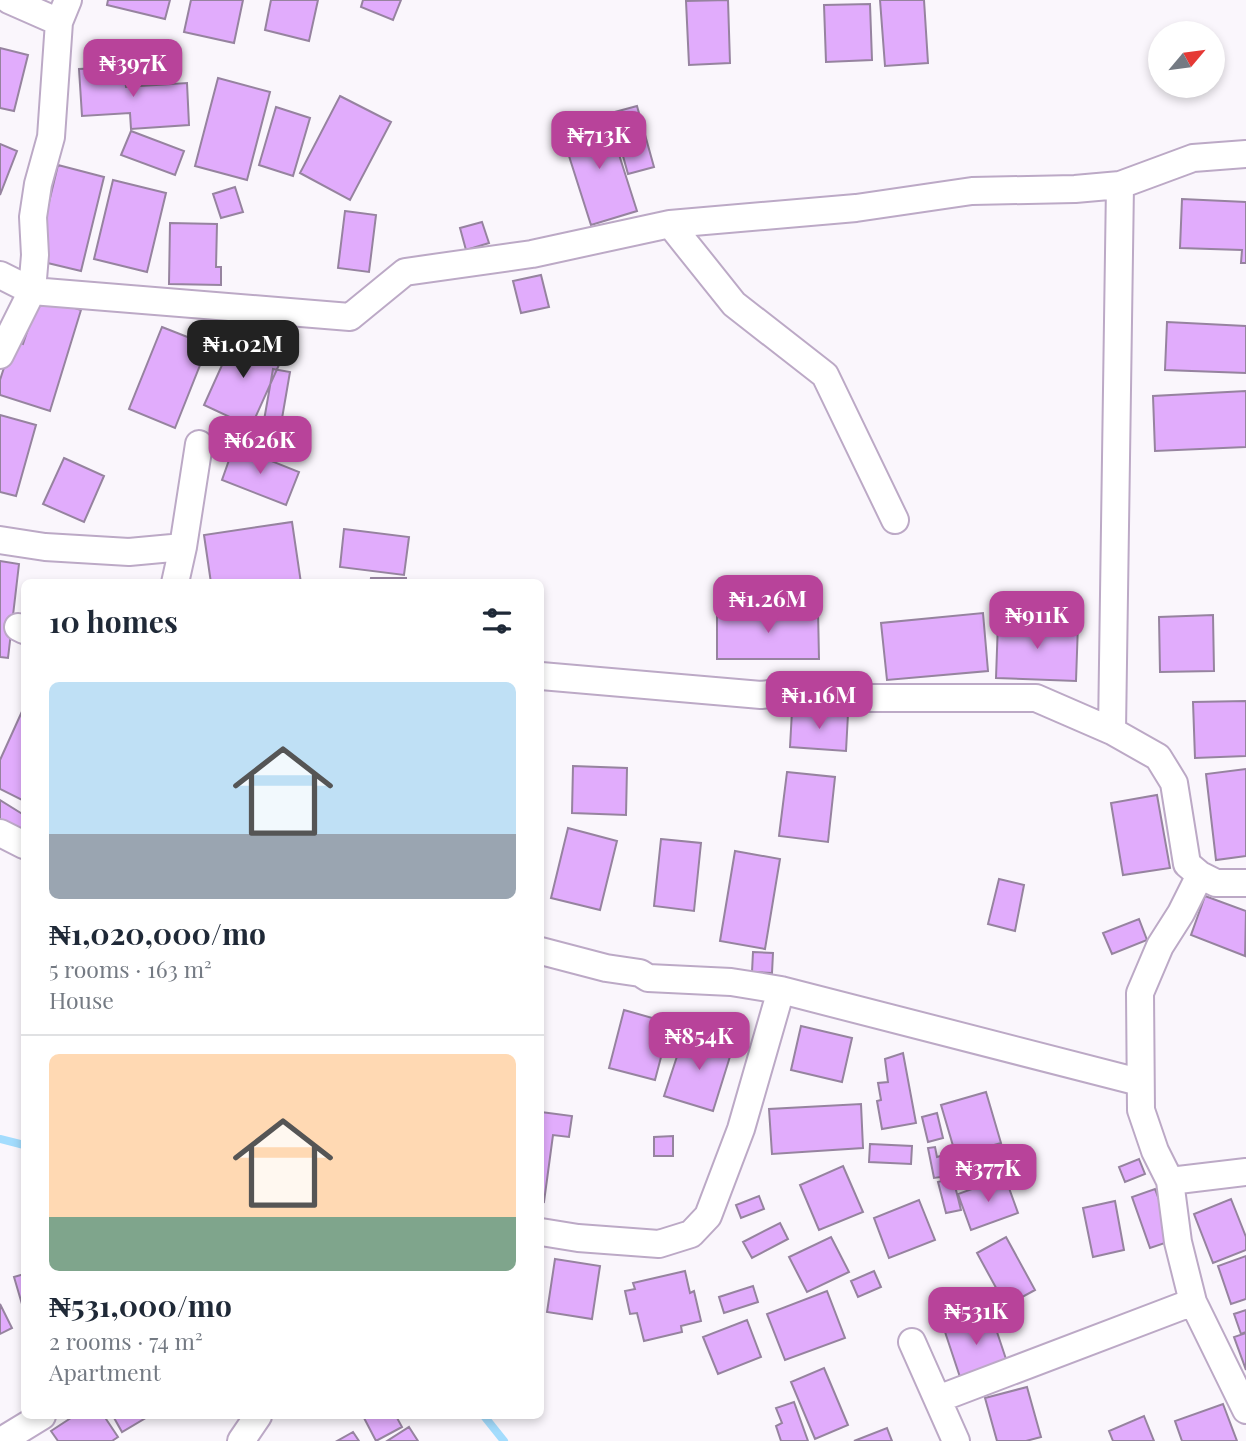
<!DOCTYPE html>
<meta charset="utf-8">
<style>
:root{--surface:#fff;--page:#f2f2f3;--text:#1f2937;--muted:#747a83;--line:#e0e1e3;--accent:#b8439a}
body{margin:0;font-family:"Playfair Display",serif;background:var(--page);color:var(--text);height:100vh;display:flex;flex-direction:column;font-size:26px;white-space:nowrap}
*{box-sizing:border-box;margin:0}
p{font-size:23px;color:var(--muted)}
.icon{flex:none;width:38px;height:38px;fill:none;stroke:currentColor;stroke-width:2;stroke-linecap:round;stroke-linejoin:round}
.map{position:relative;flex:1;overflow:hidden}
.side{position:absolute;left:21px;top:579px;width:523px;height:840px;display:flex;flex-direction:column;background:var(--surface);border-radius:10px;box-shadow:0 4px 10px #0003}
.side>*{flex:none}
.needle{width:46px;rotate:61deg}
.buttons{position:absolute;left:1148px;top:21px;display:grid;gap:14px}
.buttons a{display:grid;place-items:center;width:77px;height:77px;border-radius:50%;background:var(--surface);box-shadow:0 4px 10px #0003;font-size:35px}
.price{position:absolute;translate:-50% -60px;padding:0 16px;border-radius:14px;background:var(--accent);color:#fff;font-size:23px;line-height:46px;filter:drop-shadow(0 2px 4px #0008)}
.price::after{content:'';position:absolute;left:50%;top:42px;width:21px;height:16px;margin-left:-10px;background:inherit;clip-path:polygon(0 0,100% 0,50% 100%)}
.price.current{background:#222;color:#fff}
ul{padding:0;list-style:none}
li{display:grid;align-content:center;gap:14px;height:371px;padding:0 28px}
li+li{border-top:2px solid var(--line)}
li span{display:grid;place-items:center;height:217px;border-radius:10px;color:#555}
li>.icon{margin-inline-start:auto}
span .icon{width:126px;height:126px;fill:#fffc;stroke-width:1}
li b{font-size:30px}
h2{display:flex;justify-content:space-between;align-items:center;height:84px;padding:0 28px;font-size:30px}
.map>svg:first-child{display:block}
.lines{fill:none;stroke-linecap:round;stroke-linejoin:round}
.stream{stroke:#a3dcfd;stroke-width:8}
.building{fill:#e1acfc;stroke:#96839f;stroke-width:2}
.minor-casing{stroke:#bca9c6;stroke-width:30}
.minor{stroke:#fff;stroke-width:26}
</style>
<div class="map">
<svg width="1246" height="1441" viewBox="0 0 1246 1441">
<rect width="100%" height="100%" fill="#faf6fc"/>
<g class="lines">
<path class="stream" d="M0 1139 24 1145
M484 1416 504 1441"/>
</g>
<path class="building" d="M108 0H170L165 19 107 5Z
M191 0H243L234 43 184 32Z
M271 0H318L309 41 265 30Z
M363 0H401L393 20 361 7Z
M728 0 730 63 689 65 686 1Z
M880 0H924L928 63 885 66Z
M870 4 872 60 826 62 824 5Z
M0 48 28 55 14 111 0 108Z
M124 67 126 87 187 83 189 125 131 129 130 113 82 116 79 69Z
M218 78 270 92 247 180 195 166Z
M340 96 391 122 350 200 300 173Z
M637 106 654 167 628 174 611 113Z
M276 107 310 118 293 176 259 165Z
M607 117 637 211 591 225 561 131Z
M131 131 184 151 175 175 121 155Z
M0 144 17 151 0 195Z
M58 165 104 177 81 271 35 260Z
M113 180 166 193 147 272 94 259Z
M235 187 243 212 221 218 213 194Z
M1182 199 1246 202V263H1241L1242 250 1180 248Z
M345 211 376 215 369 272 338 268Z
M482 222 489 243 466 250 460 228Z
M170 223 217 224 216 267H221V285L169 284Z
M541 275 549 307 521 313 513 281Z
M39 296 81 310 50 411 0 395V380L13 340 23 344Z
M1167 322 1246 326V373L1165 370Z
M162 327 208 345 175 428 129 409Z
M236 334 283 356 251 427 204 405Z
M273 369 290 372 280 430 263 426Z
M1246 391V447L1155 451 1153 396Z
M0 415 36 425 16 496 0 492Z
M234 446 299 472 286 505 222 480Z
M64 458 104 476 84 522 43 504Z
M292 522 301 583H211L204 535Z
M344 529 409 537 404 575 340 567Z
M0 561 19 564 8 658 0 657Z
M371 578H406V583H370Z
M818 610 819 659H717V611Z
M983 613 988 671 887 680 881 623Z
M1213 615 1214 671 1160 672 1159 617Z
M998 622 1078 624 1076 681 996 678Z
M1246 701V756L1195 758 1193 702Z
M24 707V801L0 789V760Z
M792 711 848 714 846 751 790 747Z
M573 766 627 768 626 815 572 813Z
M1246 769V856L1216 860 1206 774Z
M787 772 835 777 828 842 779 836Z
M1157 795 1170 868 1123 875 1111 803Z
M0 800 24 815V836L0 821Z
M568 828 617 841 600 910 551 898Z
M661 839 701 843 694 911 654 906Z
M735 851 780 859 765 949 720 941Z
M999 879 1024 885 1015 931 988 924Z
M1205 896 1246 911 1245 956 1191 935Z
M1139 919 1147 940 1112 954 1103 933Z
M753 952 773 953 772 973 752 972Z
M624 1010 670 1023 655 1080 609 1068Z
M801 1026 852 1038 842 1082 791 1070Z
M685 1032 733 1047 713 1111 664 1096Z
M903 1053 916 1123 882 1129 877 1101 881 1100 878 1083 888 1082 885 1059Z
M986 1092 1001 1143 956 1156 941 1105Z
M861 1104 863 1148 772 1154 769 1109Z
M541 1112 572 1116 569 1137 553 1135 544 1202 541 1201Z
M937 1113 943 1138 928 1142 922 1117Z
M673 1136V1156H654V1137Z
M870 1144 912 1146 911 1164 869 1162Z
M935 1147 937 1157 944 1155 948 1176 934 1178 928 1148Z
M1139 1159 1145 1174 1125 1182 1119 1167Z
M843 1166 863 1212 819 1230 800 1185Z
M1005 1177 1018 1213 971 1230 958 1194Z
M953 1178 961 1210 946 1213 938 1182Z
M1155 1189 1174 1240 1150 1248 1132 1197Z
M759 1196 764 1209 741 1218 736 1205Z
M1231 1199 1246 1237V1250L1213 1263 1194 1214Z
M919 1200 935 1240 889 1258 874 1218Z
M1115 1201 1124 1250 1093 1257 1083 1208Z
M780 1223 788 1239 752 1258 743 1242Z
M831 1237 849 1272 807 1292 789 1257Z
M1006 1237 1035 1290 1006 1306 977 1253Z
M1246 1256V1299L1231 1304 1218 1266Z
M555 1259 600 1266 592 1319 547 1312Z
M685 1271 690 1293 694 1291 701 1321 681 1326 682 1332 644 1341 637 1313 630 1314 625 1291 635 1289 633 1283Z
M874 1271 881 1287 858 1297 851 1281Z
M24 1274V1311L14 1277Z
M753 1286 758 1302 724 1313 719 1297Z
M827 1291 845 1338 785 1360 767 1314Z
M0 1304 12 1328 0 1334Z
M1246 1310V1332L1241 1334 1234 1314Z
M992 1317 1007 1362 960 1377 945 1332Z
M747 1320 761 1357 718 1374 703 1337Z
M1246 1333V1370L1234 1337Z
M824 1368 848 1425 815 1439 791 1382Z
M1027 1387 1041 1437 1026 1441H997L985 1398Z
M794 1402 808 1441H781L776 1426 782 1423 776 1408Z
M1223 1404 1237 1441H1182L1175 1421Z
M74 1416H104L118 1437 112 1441H58L51 1431Z
M113 1416H149L122 1432Z
M363 1416H396L402 1427 376 1441Z
M1144 1416 1154 1441H1113L1109 1431Z
M409 1427 418 1441H387Z
M887 1428 892 1441H854Z
M353 1432 359 1441H337Z"/>
<g class="lines">
<g class="minor-casing">
<path id="minor" d="M9 0 59 22
M670 224 734 304 825 375 895 520
M0 275 32 291 350 317 405 272 532 254 670 224 856 208 972 191 1075 189 1120 185 1193 158 1246 154
M0 355 32 291 35 255 33 217 38 184 51 137 59 22 68 0
M0 540 45 547 129 552 183 547
M175 583 183 547 199 444
M18 627 24 630
M541 676 761 695 812 689 865 698H1036L1112 731 1158 757 1174 783 1187 864 1200 875 1216 883H1246
M1112 731 1120 185
M0 833 24 845
M1200 875 1181 913 1160 946 1140 993 1141 1110 1155 1151 1170 1181 1178 1242 1193 1302 1246 1410
M541 951 606 968 640 973 648 978 731 982 781 990 1139 1082
M1170 1181 1246 1172
M541 1232 578 1238 659 1244 691 1234 708 1216 741 1129 781 990
M912 1342 956 1441
M938 1399 1193 1302
M1 1441 42 1416
M241 1441 258 1416"/>
</g>
<use href="#minor" class="minor"/>
</g>
</svg>
<div class="buttons">
<a><svg class="needle" viewBox="-14 -14 28 28"><path d="M0-13l5 13h-10z" fill="#e53935"/><path d="M0 13l5-13h-10z" fill="#747a83"/></svg></a>
</div>
<b class="price" style="left:133px;top:99px">₦397K</b>
<b class="price" style="left:599px;top:171px">₦713K</b>
<b class="price current" style="left:243px;top:380px">₦1.02M</b>
<b class="price" style="left:260px;top:476px">₦626K</b>
<b class="price" style="left:768px;top:635px">₦1.26M</b>
<b class="price" style="left:1037px;top:651px">₦911K</b>
<b class="price" style="left:819px;top:731px">₦1.16M</b>
<b class="price" style="left:699px;top:1072px">₦854K</b>
<b class="price" style="left:988px;top:1204px">₦377K</b>
<b class="price" style="left:976px;top:1347px">₦531K</b>
<section class="side">
<h2>10 homes<svg class="icon" aria-label="filters" viewBox="0 0 24 24"><path d="M4 7h16M4 17h16"/><circle cx="9" cy="7" r="2"/><circle cx="15" cy="17" r="2"/></svg></h2>
<ul>
<li><span style="background:linear-gradient(#bfe0f5 70%,#9aa5b1 0)"><svg class="icon" aria-label="home" viewBox="0 0 24 24"><path d="M3 11l9-7 9 7M6 9v11h12V9"/></svg></span><div><b>₦1,020,000/mo</b><p>5 rooms · 163 m²</p><p>House</p></div></li>
<li><span style="background:linear-gradient(#ffd9b3 75%,#7fa58c 0)"><svg class="icon" aria-label="home" viewBox="0 0 24 24"><path d="M3 11l9-7 9 7M6 9v11h12V9"/></svg></span><div><b>₦531,000/mo</b><p>2 rooms · 74 m²</p><p>Apartment</p></div></li>
</ul>
</section>
</div>
